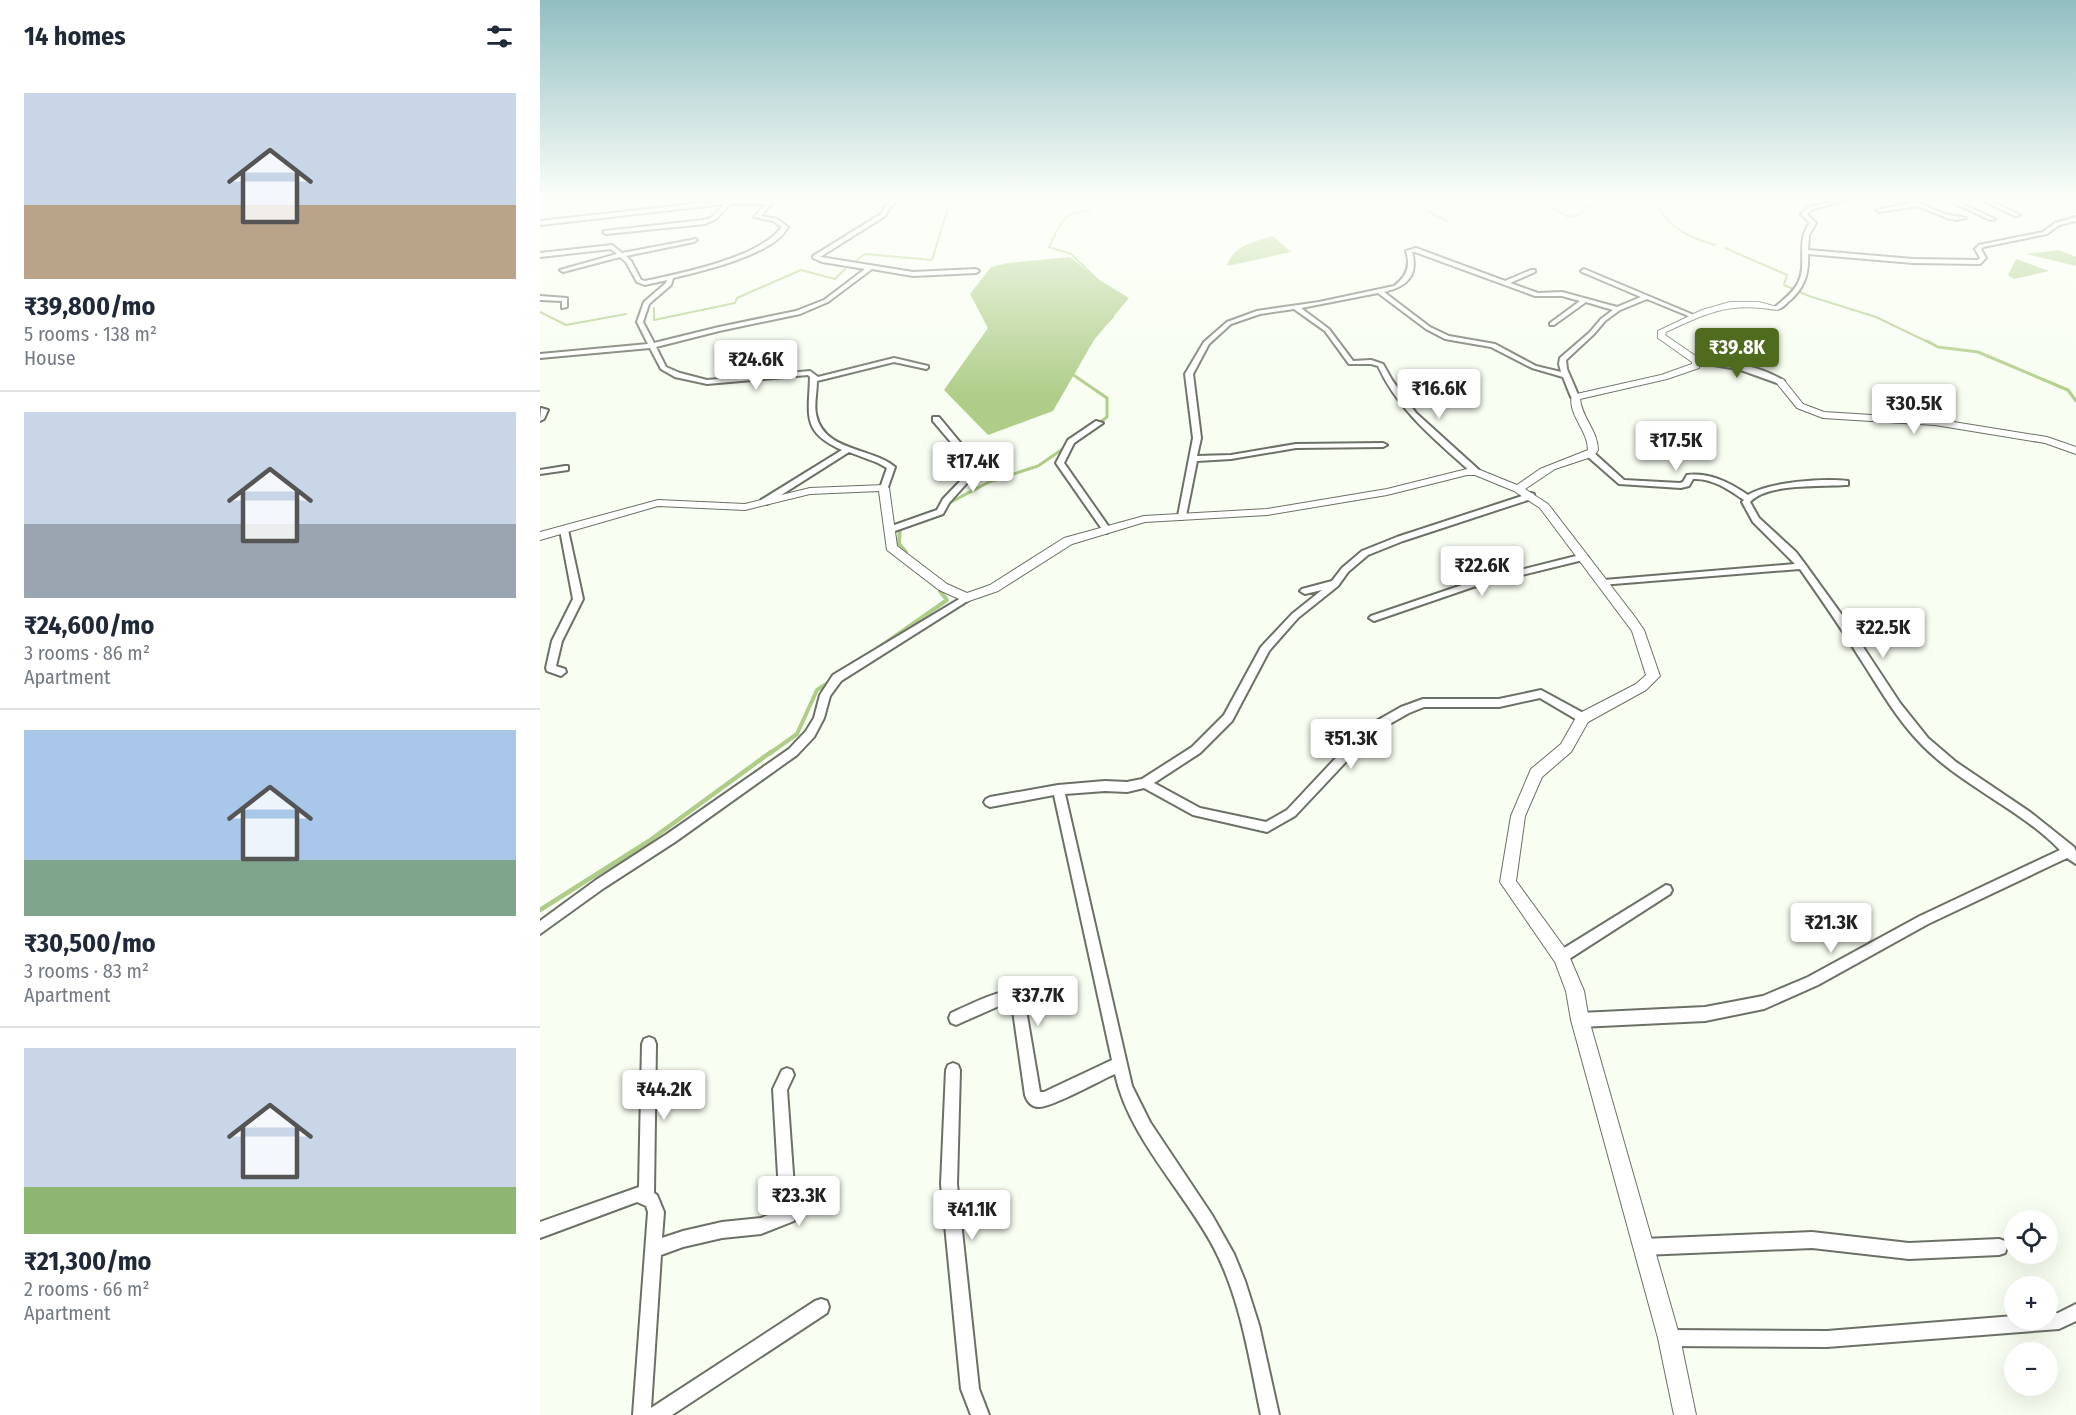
<!DOCTYPE html>
<meta charset="utf-8">
<style>
:root{--surface:#fff;--page:#f2f2f3;--text:#1f2937;--muted:#747a83;--line:#e0e1e3;--accent:#4e6b1e}
body{margin:0;font-family:"Fira Sans Condensed",sans-serif;background:var(--page);color:var(--text);height:100vh;display:flex;flex-direction:column;font-size:22px;white-space:nowrap}
*{box-sizing:border-box;margin:0}
p{font-size:20px;color:var(--muted)}
.icon{flex:none;width:33px;height:33px;fill:none;stroke:currentColor;stroke-width:2;stroke-linecap:round;stroke-linejoin:round}
.map{position:relative;flex:1;overflow:hidden}
.details{display:flex;flex-direction:column;background:var(--surface);width:540px}
.details>*{flex:none}
.tools{position:absolute;left:1464px;top:1210px;display:grid;gap:12px}
.tools a{display:grid;place-items:center;width:54px;height:54px;border-radius:50%;background:var(--surface);box-shadow:0 6px 24px #0002;font-size:30px}
.price{position:absolute;translate:-50% -51px;padding:0 14px;border-radius:6px;background:#fff;color:#222;font-size:20px;line-height:39px;filter:drop-shadow(0 2px 3px #0008)}
.price::after{content:'';position:absolute;left:50%;top:36px;width:18px;height:14px;margin-left:-9px;background:inherit;clip-path:polygon(0 0,100% 0,50% 100%)}
.price.selected{background:var(--accent);color:#fff}
ul{padding:0;list-style:none}
li{display:grid;align-content:center;gap:12px;height:318px;padding:0 24px}
li+li{border-top:2px solid var(--line)}
li span{display:grid;place-items:center;height:186px;border-radius:0px;color:#555}
li>.icon{margin-inline-start:auto}
span .icon{width:108px;height:108px;fill:#fffc;stroke-width:1}
li b{font-size:26px}
h2{display:flex;justify-content:space-between;align-items:center;height:72px;padding:0 24px;font-size:26px}
main{display:flex;flex:1;min-height:0}
.map>svg:first-child{display:block}
.water{fill:#afcd88}
.lines{fill:none;stroke-linecap:round;stroke-linejoin:round}
.stream-far3{stroke:#afcd88;stroke-width:2}
.stream-far2{stroke:#afcd88;stroke-width:3}
.stream-far1{stroke:#afcd88;stroke-width:4}
.stream{stroke:#afcd88;stroke-width:4.5}
.street-casing{stroke:#6c7167;stroke-width:4}
.secondary-casing{stroke:#6c7167;stroke-width:2}
.street{fill:#fff;fill-rule:evenodd}
.secondary{fill:#fff;fill-rule:evenodd}
</style>
<main>
<section class="details">
<h2>14 homes<svg class="icon" aria-label="filters" viewBox="0 0 24 24"><path d="M4 7h16M4 17h16"/><circle cx="9" cy="7" r="2"/><circle cx="15" cy="17" r="2"/></svg></h2>
<ul>
<li><span style="background:linear-gradient(#c9d6e8 60%,#b9a48a 0)"><svg class="icon" aria-label="home" viewBox="0 0 24 24"><path d="M3 11l9-7 9 7M6 9v11h12V9"/></svg></span><div><b>₹39,800/mo</b><p>5 rooms · 138 m²</p><p>House</p></div></li>
<li><span style="background:linear-gradient(#c9d6e8 60%,#9aa5b1 0)"><svg class="icon" aria-label="home" viewBox="0 0 24 24"><path d="M3 11l9-7 9 7M6 9v11h12V9"/></svg></span><div><b>₹24,600/mo</b><p>3 rooms · 86 m²</p><p>Apartment</p></div></li>
<li><span style="background:linear-gradient(#a9c7e8 70%,#7fa58c 0)"><svg class="icon" aria-label="home" viewBox="0 0 24 24"><path d="M3 11l9-7 9 7M6 9v11h12V9"/></svg></span><div><b>₹30,500/mo</b><p>3 rooms · 83 m²</p><p>Apartment</p></div></li>
<li><span style="background:linear-gradient(#c9d6e8 75%,#8fb573 0)"><svg class="icon" aria-label="home" viewBox="0 0 24 24"><path d="M3 11l9-7 9 7M6 9v11h12V9"/></svg></span><div><b>₹21,300/mo</b><p>2 rooms · 66 m²</p><p>Apartment</p></div></li>
</ul>
</section>
<div class="map">
<svg width="1536" height="1415" viewBox="0 0 1536 1415">
<rect width="100%" height="100%" fill="#f8fef2"/>
<path class="water" d="M733 236 751 252 687 266C693 245 714 242 733 236Z
M1519 250 1536 257V266L1486 254Z
M530 257 556 278 589 298 554 340 513 411 448 435 404 390 448 328 430 294 451 267 468 263Z
M1476 259 1509 271 1474 279 1468 275Z"/>
<g class="lines">
<path class="stream-far3" d="M556 200 548 211C521 212 519 227 509 247L531 254 559 281
M874 200 887 211 907 221
M1000 200 1028 217 1042 214 1046 207 1073 200
M1115 200C1125 227 1148 237 1175 245
M1185 248 1247 275 1244 285 1269 296 1336 317 1390 343
M316 261 325 254 392 260 410 201
M114 308V320L195 303 197 298 261 270 295 279 305 269
M0 312 26 325 86 314
M562 328 573 317"/>
<path class="stream-far2" d="M1387 341 1398 347 1438 352 1528 390 1536 401
M529 372 567 398V417L558 424
M359 524 392 512 449 482 498 466 527 446"/>
<path class="stream-far1" d="M360 523 359 544 366 552
M334 651 407 600 400 591
M229 754 257 734 277 690 291 681"/>
<path class="stream" d="M0 910 109 841 231 752"/>
<g class="street-casing">
<path id="street" d="M189 200 232 201V203L221 216 237 219 248 227C245 231 243 235 239 238 216 258 163 271 133 278L131 285 109 304 103 322 114 343 179 327 256 311 284 300 325 269 282 262 273 258V256L341 214 346 205 353 200H359L350 207 345 216 280 257 373 272 436 269 439 271 436 273 373 276 332 269 288 302 260 314 179 331 116 347 126 367 140 373 167 380 270 371 278 377 354 358 388 366V368L386 369 354 362 277 381C277 392 274 404 276 414 283 452 332 447 355 467L347 490H344L340 488 347 468 338 463 309 452 227 504H221V500L302 450C261 432 269 415 270 377L268 375 167 384 135 377 121 369 110 348 0 358V354L108 344 97 322 104 302 126 283 127 280 105 285 97 282 86 262 80 257 23 272 20 270 77 254 71 249 0 257V253L72 245 82 253 156 239 157 240 154 242 86 256 91 261 101 280 105 281C142 273 219 258 242 227L233 221 214 217 226 204H190L176 219 165 224 66 234 63 232 64 231 164 220 172 217 184 204 0 225V221Z
M1300 200H1308L1273 209 1267 214 1276 223 1269 235 1268 250 1373 259 1438 260 1440 258 1435 249 1439 245 1503 232 1515 223 1536 217V221L1519 225 1507 234 1443 247 1441 249 1446 258 1440 264 1373 263 1268 254C1269 275 1264 289 1247 303 1243 307 1241 309 1235 309V307C1243 300 1253 293 1258 283 1268 264 1255 241 1270 223L1261 214 1269 207Z
M1367 200H1373L1404 214 1426 218 1416 220 1407 218 1377 206 1339 212 1336 210 1372 203Z
M1408 200H1414L1455 219 1450 220Z
M1442 200H1448L1480 215 1475 216Z
M876 248 965 281 991 270H995V272L970 283 998 293 1022 292 1077 307 1101 297 1042 272 1041 271 1044 269 1156 316 1151 317 1107 299 1080 310 1065 321 1054 334 1026 360 1027 369 1039 397 1035 399 1031 397 1023 377 992 368 951 347 905 339 886 329 838 293 761 308 789 329 813 361 831 360 843 364 852 380 876 413 939 470V474H933C897 441 859 412 838 366L831 364H809L785 331 754 309 720 314 691 324 669 344 653 374 661 438 657 456 691 455 756 444 843 443 847 445 843 447 756 448 691 459 657 461 646 516 642 519 639 518 638 516 653 438 645 374 664 342 687 322 717 311 779 302 854 286C867 277 871 266 866 251ZM872 252H875L995 296H1022L1040 301 1010 323V325H1014L1046 302 1073 310 1061 319 1050 332 1020 358 1019 364 1021 372 996 366 955 344 909 336 890 327 844 292C865 287 879 277 872 252Z
M0 296 27 298V307L22 308V301L0 300Z
M1157 359C1183 360 1222 366 1244 381L1237 383 1198 369 1155 362V360Z
M1 408 8 410 4 419 0 421Z
M393 417H399L423 446 435 474 409 503 403 514 352 532H346V528L397 510 403 499 427 474 415 447 393 421Z
M556 421 563 423 534 443 524 463 571 530 567 533 564 532 516 463 528 440Z
M1047 452H1053L1084 480 1140 483 1143 482 1147 475C1170 472 1190 483 1208 495 1229 482 1283 478 1308 481V485H1305C1280 487 1227 483 1210 502L1219 518 1256 552 1265 564 1304 618 1360 703 1388 738 1416 762 1490 812 1534 847 1536 851V864L1527 858 1388 924 1278 985 1224 1009 1165 1021 1040 1027 1035 1025 1033 1020 1035 1015 1040 1013 1165 1007 1223 996 1268 977 1380 916 1520 850C1479 808 1423 787 1382 745 1357 720 1340 689 1321 660 1302 629 1281 599 1260 569L1061 585 1059 583 1064 580 1255 564 1213 522 1202 502 1204 500C1188 489 1172 478 1153 479L1149 486 1141 488 1079 484 1047 456Z
M25 466H28V470L0 474V470Z
M991 493 994 494V498L863 541 828 555 808 572 798 586 758 618 729 651 692 721 660 753 614 783 660 808 726 822 747 810 824 728 861 707 883 699H959L1001 690 1047 715 1048 718 1047 721H1039L1000 698 959 707H884L869 713 832 734 755 816 727 832 653 815 604 788 587 792 565 791 525 794 592 1086 610 1122 672 1215 694 1254 705 1281 719 1325 739 1415H721C709 1358 701 1300 674 1248 644 1191 589 1138 575 1074 561 1080 510 1108 499 1107 491 1107 487 1101 485 1095L472 1004 459 1006 416 1025 411 1023 409 1018 411 1013C428 1006 465 985 483 992L500 1092H504L572 1060 514 795 450 807 446 805 444 802 446 799 450 797 518 785 565 781 587 782 602 779 652 747 684 715 721 647 752 614 782 590 765 594 760 591 762 589 792 581 802 568 822 551 857 537Z
M24 527 28 530 43 599 22 641 16 666 25 669 26 672 21 676 7 671 6 668 12 641 33 599 20 530Z
M1044 554 1048 557 1047 559 933 587 834 621 829 618 831 616 928 583Z
M426 595 429 596 431 598 429 600 301 681 290 696 284 718 274 737 257 755 135 842 64 888 0 934V921L56 880 127 834 249 749 266 731 274 718 280 695 293 675Z
M1126 885 1130 886 1132 890 1130 894 1026 961 1021 963 1016 961 1014 957 1016 953Z
M109 1037 114 1039 116 1044 114 1193 117 1195 124 1212 122 1238 143 1231 182 1222 221 1218 240 1210 233 1089 242 1070 247 1068 252 1070 254 1075 247 1090 256 1215 254 1221 221 1234 182 1238 143 1247 121 1255 111 1408 275 1301 281 1299 287 1301 289 1307 287 1313 132 1415H93L108 1212 106 1206 97 1202 0 1238V1222L99 1187 102 1044 104 1039Z
M413 1063 418 1065 420 1070 417 1184 439 1389 449 1415H431L421 1389 401 1184 406 1070 408 1065Z
M1272 1232 1369 1243 1459 1239 1465 1241 1467 1247 1465 1253 1459 1255 1369 1259 1272 1248 1103 1255 1097 1253 1095 1247 1097 1241 1103 1239Z
M1536 1304V1321L1519 1329 1287 1347 1129 1346 1123 1344 1121 1338 1123 1332 1129 1330 1287 1331 1474 1316V1320H1508V1314L1518 1313Z"/>
</g>
<g class="secondary-casing">
<path id="secondary" d="M1190 302H1219L1241 308 1237 310C1189 302 1169 312 1126 332L1125 335 1160 359 1159 368 1127 379 1040 399C1042 418 1058 431 1058 450L1054 456 1015 469 985 489 1008 504 1095 617 1104 630 1120 676 1106 690 1048 722 1031 752 1002 777 985 816 976 881 1027 951 1044 991 1049 1020 1140 1338 1156 1415H1134L1118 1338 1031 1020 1026 991 1015 962 960 882 971 816 991 769 1021 744 1038 714 1096 684 1106 675 1092 631 1000 508 974 491 935 475H927L847 495 727 515 605 522 532 544 458 591 426 602 399 590 347 550 339 491 270 494 205 510 118 506 0 540V532L118 500 205 504 270 488 344 485 349 488 357 546 407 584 427 593 450 585 524 538 604 516 727 509 847 489 927 469 940 470 977 485 1000 469 1048 450C1048 430 1027 414 1032 395L1121 375 1152 364V362L1118 338V331L1162 310Z
M1237 379H1243L1263 404 1284 412 1395 419 1507 437 1536 447V454L1505 443 1395 425 1283 418 1257 408 1235 381Z"/>
</g>
<use href="#street" class="street"/>
<use href="#secondary" class="secondary"/>
</g>
<linearGradient id="sky" x2="0" y2="1"><stop stop-color="#91bec2"/><stop offset="0.5" stop-color="#fcfff9"/><stop offset="1" stop-color="#fcfff9" stop-opacity="0"/></linearGradient>
<rect width="1536" height="398" fill="url(#sky)"/>
</svg>
<div class="tools">
<a><svg class="icon" aria-label="locate" viewBox="0 0 24 24"><circle cx="12" cy="12" r="6"/><path d="M12 2v4M12 18v4M2 12h4M18 12h4"/></svg></a>
<a>+</a>
<a>−</a>
</div>
<b class="price selected" style="left:1197px;top:379px">₹39.8K</b>
<b class="price" style="left:216px;top:391px">₹24.6K</b>
<b class="price" style="left:899px;top:420px">₹16.6K</b>
<b class="price" style="left:1374px;top:435px">₹30.5K</b>
<b class="price" style="left:1136px;top:472px">₹17.5K</b>
<b class="price" style="left:433px;top:493px">₹17.4K</b>
<b class="price" style="left:942px;top:597px">₹22.6K</b>
<b class="price" style="left:1343px;top:659px">₹22.5K</b>
<b class="price" style="left:811px;top:770px">₹51.3K</b>
<b class="price" style="left:1291px;top:954px">₹21.3K</b>
<b class="price" style="left:498px;top:1027px">₹37.7K</b>
<b class="price" style="left:124px;top:1121px">₹44.2K</b>
<b class="price" style="left:259px;top:1227px">₹23.3K</b>
<b class="price" style="left:432px;top:1241px">₹41.1K</b>
</div>
</main>
